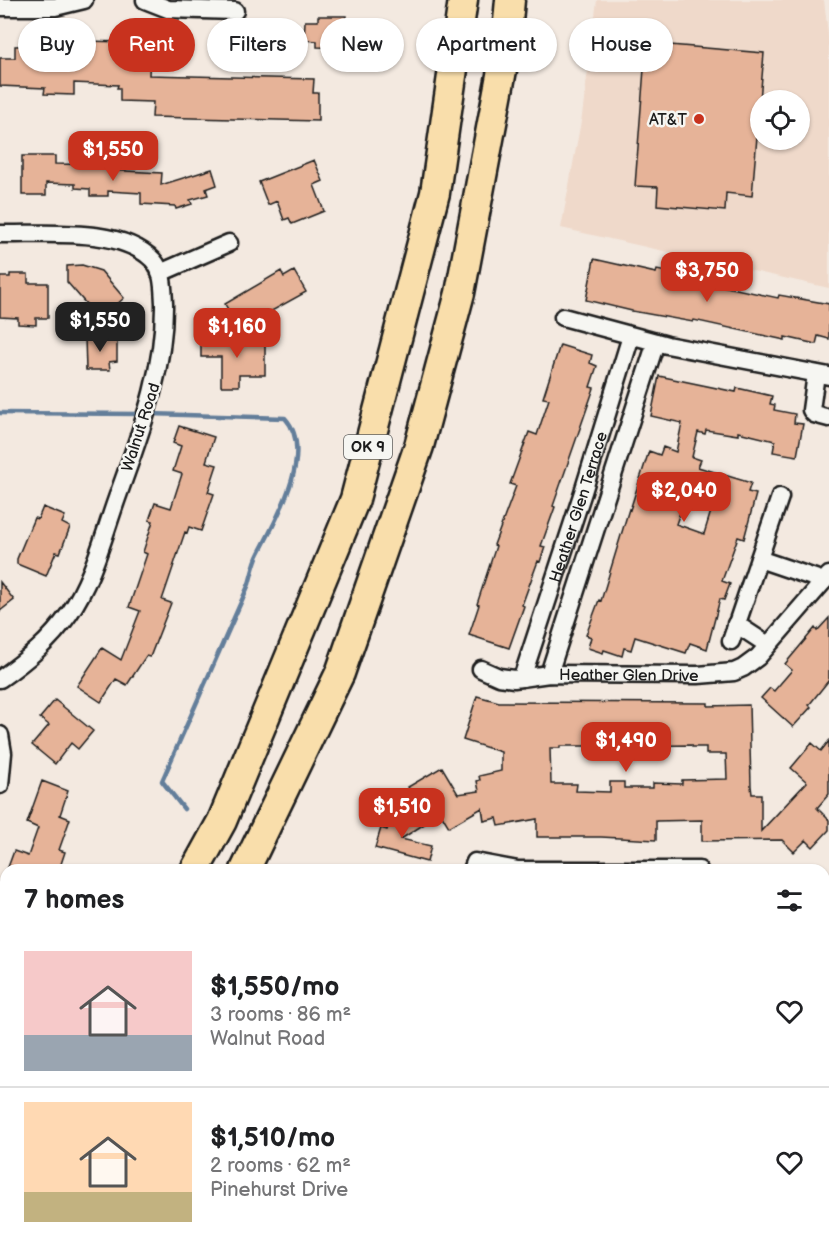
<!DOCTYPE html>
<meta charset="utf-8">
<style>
:root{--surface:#fff;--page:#f2f2f2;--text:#202124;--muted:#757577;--line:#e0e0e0;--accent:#c8321e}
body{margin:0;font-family:"Balsamiq Sans",sans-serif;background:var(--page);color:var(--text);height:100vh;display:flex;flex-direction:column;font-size:22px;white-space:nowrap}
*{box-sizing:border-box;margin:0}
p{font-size:20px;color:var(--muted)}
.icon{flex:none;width:33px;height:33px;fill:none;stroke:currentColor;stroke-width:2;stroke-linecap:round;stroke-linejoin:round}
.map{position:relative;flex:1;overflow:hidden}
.panel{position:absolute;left:0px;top:864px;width:830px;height:384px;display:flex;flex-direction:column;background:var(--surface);border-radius:18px 18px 0 0;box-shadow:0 2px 4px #0004}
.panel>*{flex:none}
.hud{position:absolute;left:18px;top:18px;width:794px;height:54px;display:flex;gap:12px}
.buttons{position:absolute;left:750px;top:90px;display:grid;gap:12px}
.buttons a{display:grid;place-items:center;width:60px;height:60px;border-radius:50%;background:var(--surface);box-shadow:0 2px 4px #0004;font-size:30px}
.price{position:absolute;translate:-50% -51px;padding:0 14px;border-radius:12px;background:var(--accent);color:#fff;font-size:20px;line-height:39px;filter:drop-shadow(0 2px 3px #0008)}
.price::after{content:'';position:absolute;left:50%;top:36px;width:18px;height:14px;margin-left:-9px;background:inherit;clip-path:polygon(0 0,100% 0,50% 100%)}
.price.selected{background:#222;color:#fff}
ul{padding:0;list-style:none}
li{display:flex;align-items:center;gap:18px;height:150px;padding:0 24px}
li+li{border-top:2px solid var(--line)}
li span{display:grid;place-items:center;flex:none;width:168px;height:120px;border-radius:0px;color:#555}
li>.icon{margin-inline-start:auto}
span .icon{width:72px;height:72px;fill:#fffc;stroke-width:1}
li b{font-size:26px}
h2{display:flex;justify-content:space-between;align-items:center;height:72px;padding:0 24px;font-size:26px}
.pill{padding:0 21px;border-radius:27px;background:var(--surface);box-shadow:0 2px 4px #0004;font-size:21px;line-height:54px}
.pill.selected{background:var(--accent);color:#fff}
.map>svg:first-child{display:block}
.built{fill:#efd9ca;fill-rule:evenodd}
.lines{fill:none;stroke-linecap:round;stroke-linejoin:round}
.stream{stroke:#647e9a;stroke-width:4.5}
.building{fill:#e6b398;stroke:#1c1c1c;stroke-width:1.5;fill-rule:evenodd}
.minor-casing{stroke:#1c1c1c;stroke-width:21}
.trunk-casing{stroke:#1c1c1c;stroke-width:33}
.minor{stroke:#f6f6f2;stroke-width:16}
.trunk{stroke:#f9deab;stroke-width:28}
.poi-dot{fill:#c8321e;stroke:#f6f6f2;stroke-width:2}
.labels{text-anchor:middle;stroke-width:5;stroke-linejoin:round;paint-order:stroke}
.shield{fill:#f6f6f2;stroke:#5d5d5c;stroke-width:1.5}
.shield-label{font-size:15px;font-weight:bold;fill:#1c1c1c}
.poi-label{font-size:16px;fill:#1c1c1c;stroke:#f6f6f2;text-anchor:end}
.street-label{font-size:16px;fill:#1c1c1c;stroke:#f6f6f2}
</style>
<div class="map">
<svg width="829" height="1248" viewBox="0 0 829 1248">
<rect width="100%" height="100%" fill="#f3e9e0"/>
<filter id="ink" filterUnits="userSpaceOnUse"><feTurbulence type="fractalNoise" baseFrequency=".0167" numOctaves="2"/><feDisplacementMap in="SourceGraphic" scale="12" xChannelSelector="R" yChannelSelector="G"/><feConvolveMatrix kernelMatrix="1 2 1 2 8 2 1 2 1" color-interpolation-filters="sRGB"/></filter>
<g filter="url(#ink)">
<path class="built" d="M597 0H824L829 42V288L561 228 582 116ZM760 100H800V140H760Z"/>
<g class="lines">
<path class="stream" d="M0 413 141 414
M150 414 285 418C316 452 276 520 259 553 254 562 252 574 249 584L162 781 184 809
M824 1158 829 1163"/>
</g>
<path class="building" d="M318 16H346L345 48 317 47V41L304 40 305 21H318Z
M123 38 145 39 144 53H150L149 75 314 79 313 93H318V121L152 117 153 102 120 101V88H117L118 85 74 83V95L44 94 45 88 0 86V58H15V46L87 45V41L123 42Z
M646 43 764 53 752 196 726 193 725 211 657 205 658 187 635 186Z
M22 156H55V164L108 165V170L162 173 161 185 212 169 217 185 206 189 208 195 190 200 192 204 176 209 175 206 141 204V193L108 191V196H90V189L75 188V184L46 183V195H22Z
M314 160 323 181 314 185 324 211 292 224 289 218 284 220 277 201 268 205 259 182Z
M594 259 656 273 657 270 681 275 680 277 778 298 779 295 829 304V339L818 336 816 344 785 337V340L694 320 693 322 632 311 586 300Z
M82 265 101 271 124 298 95 324 82 309 87 305 67 282V266Z
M281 271 284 277 294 271 306 292 239 329 225 304Z
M10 274H28V283H48V318H36V325L18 324V318L0 317V277H10Z
M85 337H117V361L109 362 110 370H86Z
M201 341 265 342V375H239V386H221V357H201Z
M560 345 592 355 590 363 597 366 590 387 594 388 553 506 555 507 541 546 545 547 540 562 538 561 522 605 524 606 509 648 469 635 479 605 477 604 496 546 494 545 516 486 510 484 529 432 537 435 549 399 543 398Z
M659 376 736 392 737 388 772 396 770 404 775 405 774 410 795 414 794 423 803 424 797 456 773 452 775 441 738 432V435L706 430 705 434 698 432 692 457 701 460 698 467 751 483 748 492 756 494 744 539 738 537 722 581 730 584 724 600 720 599 707 649 690 643 686 653 635 637 631 650 624 648 622 656 604 650 603 653 588 648 591 637 586 635 599 600 601 601 629 509 630 510 649 451 660 455 663 447 676 452 682 423 651 416ZM688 490 715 498 704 534 676 524Z
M179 426 214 437 206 462 217 465 208 492 214 494 201 531 189 527 187 533 185 532 162 600 171 603 150 657 146 656 127 685 116 679 101 702 77 686 102 648 121 660 140 611 129 607 147 554 143 552 153 521 149 520 155 503 171 508 182 474 173 471 181 446 173 443Z
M43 507 65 516 62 523 70 527 60 553 56 552 46 576 17 564V559L34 518 38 519Z
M0 582 14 600 0 611Z
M829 618V680L809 705 811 707 793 727 761 698 770 688 774 691 792 670 785 664 815 628 817 631Z
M477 696 499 702 708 703V706L749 705 751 786 752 794H761V831L807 782 791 768 812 743 821 751 829 741V794L817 808 829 820V830L813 847 806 840 794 852 782 840 702 841V820L656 821V840L601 837H537V819L499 826 497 818 484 821 482 808 449 827 440 812 439 816 429 822 408 787 442 767 458 794 479 791 477 781 480 780 479 776 501 771V752L463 740ZM692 745V747H706V754H726L727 779 682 780V784L653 783V788H624V782H610V792L576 791 577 784H551L550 748H560V746H598L599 757H624V746Z
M55 700 93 731 78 749 71 743 55 764 32 745 49 725 40 718Z
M42 781 68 791 60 815 70 819 59 850 65 852 59 870H7L14 851 28 856 38 828 27 823Z
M391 814 426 823 401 839 431 846 427 862 375 848 381 828 387 830Z"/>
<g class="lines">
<g class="minor-casing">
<g id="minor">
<path d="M145 0 168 9 235 11"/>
<path d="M0 7H55L84 0"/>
<path d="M0 234C44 235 120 226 153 260 164 272 163 289 164 303 165 373 139 436 116 501 103 538 92 581 69 614 50 641 27 660 0 679"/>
<path d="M160 273 229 243"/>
<path d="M563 317 667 345 829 376"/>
<path d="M816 374 811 410 814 414 829 418"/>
<path d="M759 559 824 581"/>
<path d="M736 624 768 645"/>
<path d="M731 641 780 497"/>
<path id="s1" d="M481 669 499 677 514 679 549 674 698 675 734 672 743 668 758 657 829 575"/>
<path d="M549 674 656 342"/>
<path id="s2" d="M522 678 583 492 631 336"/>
<path d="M0 735 3 753 0 785"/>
<path d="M472 870 475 862 518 870H699"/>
<path d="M824 906 829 899"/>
<path d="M261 1248V1242"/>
<path d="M545 1248 549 1242"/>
</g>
</g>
<g class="trunk-casing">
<path id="trunk" d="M195 870 222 821 355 499 435 193 463 0
M245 870 340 673 419 446 460 293 505 54 510 0
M0 1193 6 1185
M9 1248 14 1242"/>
</g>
<use href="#minor" class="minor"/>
<use href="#trunk" class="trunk"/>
</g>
</g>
<circle class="poi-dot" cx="699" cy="119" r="6"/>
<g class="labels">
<rect class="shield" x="344" y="435" width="48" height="24" rx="4.5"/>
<g class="shield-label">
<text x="368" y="452">OK 9</text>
</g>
<g class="poi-label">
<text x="687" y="125">AT&amp;T</text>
</g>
<g class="street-label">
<text transform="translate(140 427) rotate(-72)" y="6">Walnut Road</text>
<text dy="6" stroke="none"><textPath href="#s2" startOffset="180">Heather Glen Terrace</textPath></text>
<text dy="6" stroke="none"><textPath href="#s1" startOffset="150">Heather Glen Drive</textPath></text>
</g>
</g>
</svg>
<div class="buttons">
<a><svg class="icon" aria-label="locate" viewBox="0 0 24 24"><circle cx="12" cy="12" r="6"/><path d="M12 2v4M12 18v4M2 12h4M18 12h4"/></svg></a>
</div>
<b class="price" style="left:113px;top:182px">$1,550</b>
<b class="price" style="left:707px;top:303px">$3,750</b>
<b class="price selected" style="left:100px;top:353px">$1,550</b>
<b class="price" style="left:237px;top:359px">$1,160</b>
<b class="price" style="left:684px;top:523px">$2,040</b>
<b class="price" style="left:626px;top:773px">$1,490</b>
<b class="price" style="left:402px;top:839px">$1,510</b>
<div class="hud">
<a class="pill">Buy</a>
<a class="pill selected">Rent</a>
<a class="pill">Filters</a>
<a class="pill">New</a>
<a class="pill">Apartment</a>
<a class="pill">House</a>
</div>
<section class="panel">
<h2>7 homes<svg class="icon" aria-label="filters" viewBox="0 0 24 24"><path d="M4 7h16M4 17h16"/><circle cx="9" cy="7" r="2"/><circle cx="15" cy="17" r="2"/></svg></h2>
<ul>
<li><span style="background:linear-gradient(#f6c9c9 70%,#9aa5b1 0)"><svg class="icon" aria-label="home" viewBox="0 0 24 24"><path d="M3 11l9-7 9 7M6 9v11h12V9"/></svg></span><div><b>$1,550/mo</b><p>3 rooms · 86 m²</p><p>Walnut Road</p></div><svg class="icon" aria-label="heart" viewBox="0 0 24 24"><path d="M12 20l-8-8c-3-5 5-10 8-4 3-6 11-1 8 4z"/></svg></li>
<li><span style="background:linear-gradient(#ffd9b3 75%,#c2b280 0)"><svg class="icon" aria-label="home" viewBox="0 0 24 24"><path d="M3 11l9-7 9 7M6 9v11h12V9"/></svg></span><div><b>$1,510/mo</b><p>2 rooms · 62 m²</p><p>Pinehurst Drive</p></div><svg class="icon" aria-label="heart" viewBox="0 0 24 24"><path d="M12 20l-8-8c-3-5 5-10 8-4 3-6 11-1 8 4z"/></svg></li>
</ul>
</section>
</div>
